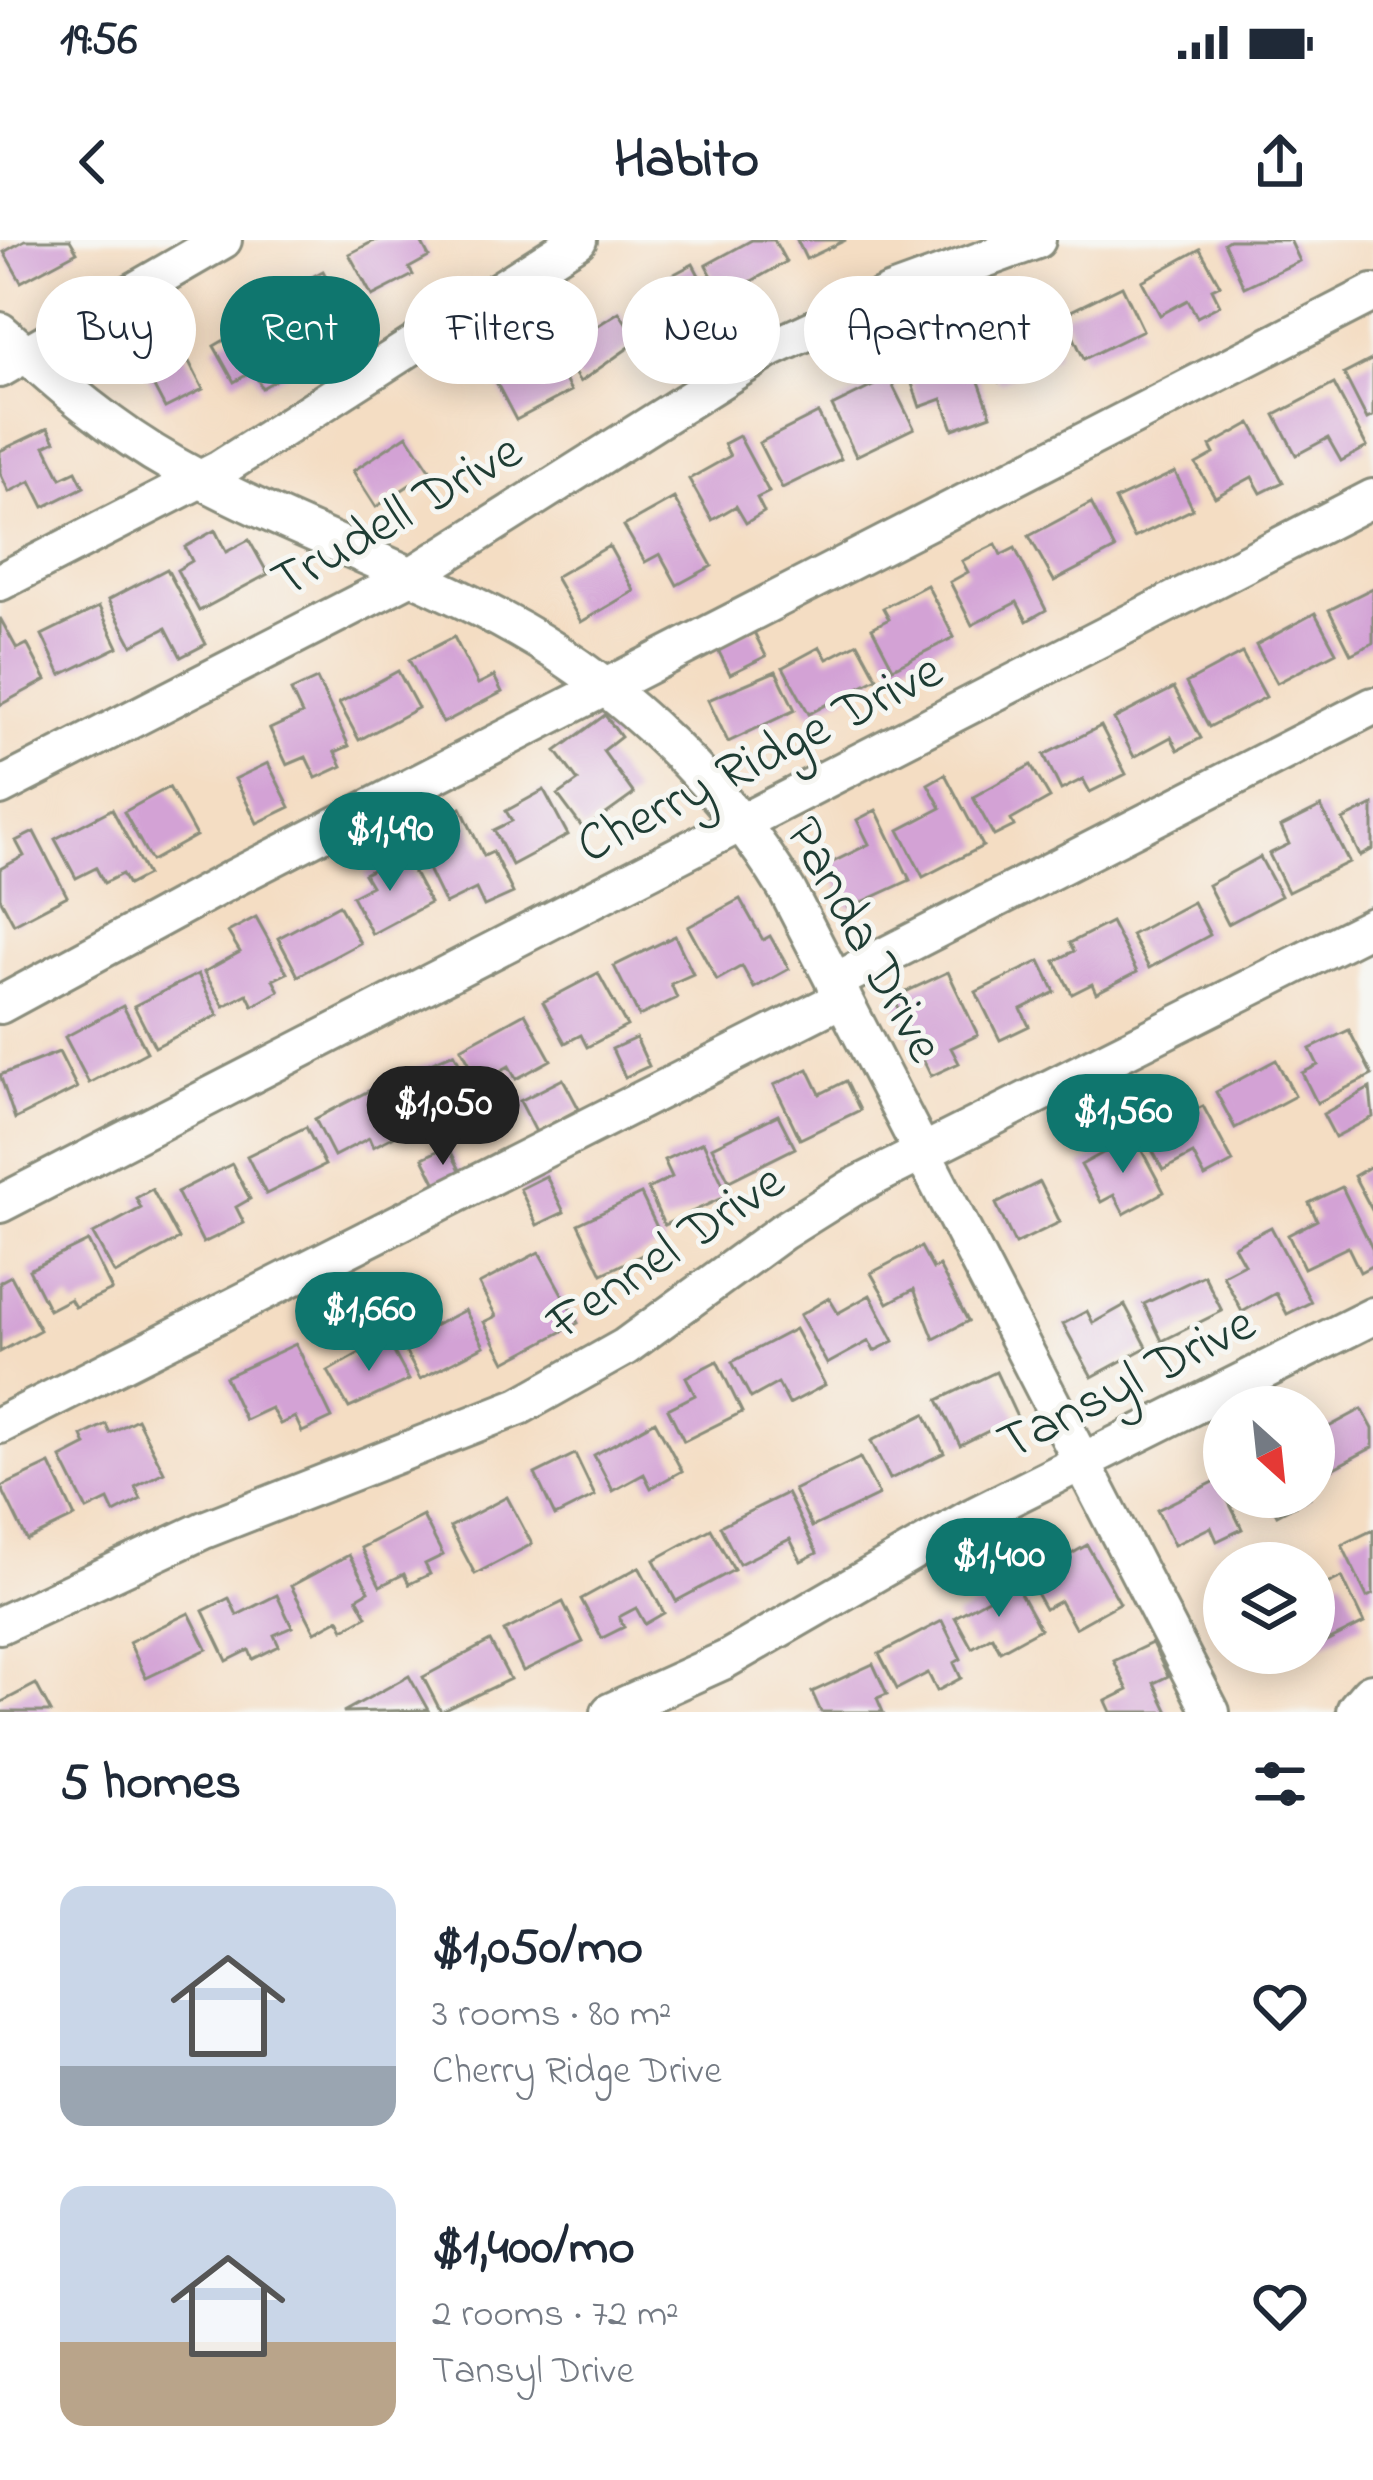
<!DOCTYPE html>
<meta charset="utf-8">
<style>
:root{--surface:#fff;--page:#f6f6f7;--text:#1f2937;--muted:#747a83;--accent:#0f766e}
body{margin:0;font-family:"Indie Flower",sans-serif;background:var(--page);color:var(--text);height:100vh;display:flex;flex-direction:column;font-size:45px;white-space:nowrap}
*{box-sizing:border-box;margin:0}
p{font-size:39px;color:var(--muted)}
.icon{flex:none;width:66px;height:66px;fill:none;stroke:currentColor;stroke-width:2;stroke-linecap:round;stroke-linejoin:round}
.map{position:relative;height:1472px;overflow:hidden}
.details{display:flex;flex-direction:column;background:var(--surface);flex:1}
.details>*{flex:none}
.banner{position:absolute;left:36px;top:36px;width:1302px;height:108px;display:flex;gap:24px}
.needle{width:78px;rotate:153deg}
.fabs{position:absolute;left:1203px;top:1146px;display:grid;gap:24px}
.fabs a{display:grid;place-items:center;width:132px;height:132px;border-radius:50%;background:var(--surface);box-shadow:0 6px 30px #0003;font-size:60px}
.price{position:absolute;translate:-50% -102px;padding:0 27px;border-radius:42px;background:var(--accent);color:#fff;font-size:39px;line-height:78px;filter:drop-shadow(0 3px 6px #0008)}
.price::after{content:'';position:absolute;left:50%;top:72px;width:36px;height:27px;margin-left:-18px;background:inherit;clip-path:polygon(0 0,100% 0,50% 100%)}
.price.active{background:#222;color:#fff}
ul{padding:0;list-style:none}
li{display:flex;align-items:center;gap:36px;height:300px;padding:0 60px}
li span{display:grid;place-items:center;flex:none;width:336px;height:240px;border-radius:24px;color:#555}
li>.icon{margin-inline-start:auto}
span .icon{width:144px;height:144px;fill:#fffc;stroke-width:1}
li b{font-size:51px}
h2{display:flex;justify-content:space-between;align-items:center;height:144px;padding:0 60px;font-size:51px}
.chip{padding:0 42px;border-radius:54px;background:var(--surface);box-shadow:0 6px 30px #0003;font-size:42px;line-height:108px}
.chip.active{background:var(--accent);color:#fff}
.status{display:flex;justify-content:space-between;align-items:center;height:84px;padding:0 60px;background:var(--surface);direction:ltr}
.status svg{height:33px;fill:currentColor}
header{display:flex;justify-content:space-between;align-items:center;height:156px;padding:0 60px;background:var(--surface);font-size:54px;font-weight:800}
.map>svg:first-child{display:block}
.building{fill:#d3a2d5}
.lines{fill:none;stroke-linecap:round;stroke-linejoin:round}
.minor-casing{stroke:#8a8d7c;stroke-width:42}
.major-casing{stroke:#8a8d7c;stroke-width:54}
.minor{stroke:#fff;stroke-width:36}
.major{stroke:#fff;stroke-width:48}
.labels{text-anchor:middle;stroke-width:10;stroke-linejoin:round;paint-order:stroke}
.street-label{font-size:54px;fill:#1f3d34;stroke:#f6f6f2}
</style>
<div class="status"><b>19:56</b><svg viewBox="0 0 49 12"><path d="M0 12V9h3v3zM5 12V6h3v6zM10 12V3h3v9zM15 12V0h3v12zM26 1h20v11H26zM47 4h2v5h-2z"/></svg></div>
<header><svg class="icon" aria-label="back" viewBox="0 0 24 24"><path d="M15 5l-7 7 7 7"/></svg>Habito<svg class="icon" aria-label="share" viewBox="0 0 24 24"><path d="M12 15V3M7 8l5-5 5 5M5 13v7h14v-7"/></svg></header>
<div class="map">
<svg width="1373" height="1472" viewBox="0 0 1373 1472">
<rect width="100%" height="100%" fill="#f6f6f2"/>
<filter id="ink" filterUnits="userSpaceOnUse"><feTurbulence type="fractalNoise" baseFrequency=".00833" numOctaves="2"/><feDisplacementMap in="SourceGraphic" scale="24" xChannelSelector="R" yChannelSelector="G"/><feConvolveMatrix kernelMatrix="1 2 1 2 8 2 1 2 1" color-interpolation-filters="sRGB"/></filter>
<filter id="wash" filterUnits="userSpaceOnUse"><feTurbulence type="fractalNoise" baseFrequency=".004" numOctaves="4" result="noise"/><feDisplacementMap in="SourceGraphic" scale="48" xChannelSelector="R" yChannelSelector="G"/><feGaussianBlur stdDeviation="2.7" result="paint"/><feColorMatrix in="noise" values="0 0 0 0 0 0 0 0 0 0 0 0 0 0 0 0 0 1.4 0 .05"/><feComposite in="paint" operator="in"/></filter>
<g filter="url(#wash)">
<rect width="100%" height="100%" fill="#f4ddc3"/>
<g id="blocks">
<path class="building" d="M25 0H70L77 12 21 42 4 12Z
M376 0H420L429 17 409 28 413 35 372 56 349 14Z
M752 0H774L786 22 723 57 706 25Z
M797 0H846L806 19Z
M1229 0H1290L1300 21 1244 47 1224 3Z
M1200 9 1220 45 1212 49 1220 65 1197 77 1188 60 1160 75 1142 41Z
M693 24 711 58 671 79 675 86 657 96 635 55Z
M323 31 345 72 301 96 278 55Z
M1122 46 1143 90 1084 119 1063 75Z
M269 62 288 96 274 104 290 132 262 148 253 131 234 142 214 106 245 88 240 79Z
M619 72 638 101 580 142 559 110Z
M1041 77 1058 115 999 142 982 104Z
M342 84 358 113 317 136 301 107Z
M181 106 203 149 165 168 143 126Z
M548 109 571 151 516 180 494 138Z
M968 111 991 175 953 189 942 159 920 167 908 132Z
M1373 119V176L1367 179 1344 134Z
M889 138 914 188 856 216 832 166Z
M1334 144 1367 207 1341 221 1328 198 1296 215 1275 175Z
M818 173 841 219 782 248 759 203Z
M1251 183 1283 242 1261 253 1252 237 1215 257 1196 224 1214 214 1210 206Z
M48 188 55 201 45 206 61 238 76 231 84 247 44 267 31 241 9 252 0 233V211Z
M407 195 431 231 376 267 353 231Z
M739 196 769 252 757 258 764 272 746 283 736 266 712 280 689 239 730 216 724 204Z
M1175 232 1193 269 1134 298 1115 260Z
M674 258 712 326 677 345 660 314 645 322 624 286Z
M1091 263 1115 309 1054 341 1029 296Z
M215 290 226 312 249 300 268 334 199 371 177 330 192 321 185 307Z
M996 304 1001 315 1015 308 1046 370 1027 381 1017 362 972 385 950 342 968 332 962 321Z
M609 306 634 351 581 382 555 337Z
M167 329 206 404 181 417 166 388 132 405 108 360Z
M927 345 954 397 893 428 872 388 889 379 883 368Z
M1373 348V403L1351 414 1329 370Z
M99 367 118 407 61 435 42 395Z
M1315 373 1336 412 1277 443 1256 405Z
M0 378 17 409 27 404 46 440 0 465Z
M752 388 766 416 730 434 716 406Z
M454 397 478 444 494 436 502 452 443 483 409 420Z
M858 403 877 438 809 474 783 427 820 407 827 419Z
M1242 413 1266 457 1209 487 1186 443Z
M398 431 418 468 359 500 339 463Z
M776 431 795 470 728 502 708 460Z
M317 439 349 506 335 512 342 526 316 538 306 517 287 525 270 489 302 474 291 451Z
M1174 448 1201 498 1178 510 1171 497 1134 517 1114 479Z
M605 475 621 497 603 511 634 554 584 590 558 555 578 541 556 511Z
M1101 486 1126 534 1090 552 1083 539 1061 550 1044 515Z
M268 523 290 567 257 583 235 539Z
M1031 525 1050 558 1011 580 1014 586 994 596 973 557Z
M945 534 983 606 923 637 899 590 941 568 928 544Z
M169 547 196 596 151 621 124 572Z
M544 550 568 595 512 625 494 590 512 581 506 571Z
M1373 565V609L1360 616 1343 580Z
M1321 567 1349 622 1288 652 1269 614 1289 604 1281 587Z
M461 568 484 616 493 612 513 653 484 666 476 649 445 664 423 619 436 613 422 586Z
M112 569 147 635 128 645 122 634 104 643 96 628 76 638 55 599Z
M876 570 910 640 849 668 827 625 869 604 857 580Z
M34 592 67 656 14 684 0 658V629L24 616 16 601Z
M403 613 430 663 372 694 352 656 371 646 364 634Z
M1260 617 1281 656 1228 684 1208 645Z
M740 659 763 700 770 696 789 729 754 748 742 726 717 740 688 687Z
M1193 662 1210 695 1149 728 1131 695Z
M339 665 360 703 298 736 278 698Z
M256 677 287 733 273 740 279 751 253 766 247 754 224 766 204 732 240 712 228 692Z
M1111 682 1137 732 1096 753 1092 744 1072 754 1055 721 1074 711 1070 703Z
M675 696 693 734 671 744 677 758 639 776 614 726Z
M1040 721 1055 752 1021 769 1029 786 1000 800 976 752Z
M948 732 978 795 951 808 959 823 931 836 893 758Z
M598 733 627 786 587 807 581 795 565 803 543 762Z
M198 734 218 775 155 807 134 766Z
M123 766 147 812 89 843 65 797Z
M525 773 551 820 516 839 509 826 480 842 461 808Z
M1349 790 1372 835 1317 863 1302 833 1318 825 1310 809Z
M636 798 649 826 625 837 612 809Z
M59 812 77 848 15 879 0 835Z
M454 813 480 862 442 881 436 871 417 881 395 838Z
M1276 820 1295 856 1235 888 1216 852Z
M808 829 820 854 846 841 860 870 800 899 774 845Z
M563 839 579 869 536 892 520 861Z
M378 846 402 892 373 907 369 898 334 916 315 879Z
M1370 848 1373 877 1335 897 1323 874Z
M1203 866 1233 922 1205 937 1193 914 1163 930 1145 897Z
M778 875 795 908 729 941 712 907Z
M306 887 325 925 266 954 247 916Z
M1134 896 1164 952 1124 974 1114 955 1101 962 1081 925Z
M703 902 728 955 664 985 648 949 672 937 664 920Z
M448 906 464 938 439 950 423 918Z
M232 924 250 959 236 967 244 983 203 1003 177 952Z
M1373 925V972L1354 936Z
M546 936 564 972 537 985 520 949Z
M1040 942 1060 982 1015 1004 996 964Z
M1342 947 1373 1010V1025L1360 1032 1348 1007 1304 1028 1288 995 1317 980 1309 963Z
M152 949 179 999 115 1034 93 994 141 968 136 958Z
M641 954 665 1004 602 1034 578 984Z
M1271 987 1311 1062 1287 1074 1276 1053 1242 1072 1223 1035 1244 1024 1234 1006Z
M88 1001 112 1050 75 1067 70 1059 49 1070 29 1030Z
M921 1007 933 1029 939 1026 968 1081 934 1099 914 1049 888 1063 871 1033Z
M539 1012 578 1083 505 1122 484 1082 496 1076 479 1044Z
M1204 1035 1222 1071 1162 1101 1144 1064Z
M11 1036 40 1090 0 1112V1042Z
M870 1055 894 1101 874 1111 869 1101 827 1124 800 1075 829 1058 838 1073Z
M1125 1065 1147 1107 1092 1137 1063 1084 1087 1071 1093 1083Z
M465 1070 484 1106 420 1139 401 1103Z
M795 1089 825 1145 789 1164 778 1143 751 1158 732 1122Z
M386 1098 409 1140 349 1168 328 1131Z
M296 1104 332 1178 302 1192 295 1177 280 1184 271 1168 245 1180 225 1137Z
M717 1121 742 1172 684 1201 668 1169 695 1155 686 1137Z
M996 1132 1017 1177 960 1205 938 1160Z
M1362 1169 1373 1189V1207L1321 1235 1314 1221V1195Z
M925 1174 944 1213 890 1239 871 1201Z
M137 1179 164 1232 135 1247 141 1259 114 1273 108 1260 87 1270 61 1218 86 1205 82 1196 106 1184 110 1193Z
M655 1181 682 1231 651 1248 644 1234 613 1251 594 1215Z
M575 1214 595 1256 555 1276 535 1234Z
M860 1218 879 1255 812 1287 794 1250Z
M50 1224 75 1277 27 1300 1 1247Z
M1218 1240 1242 1289 1217 1301 1211 1287 1174 1305 1157 1270Z
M787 1253 817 1313 801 1321 790 1299 739 1324 720 1286Z
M507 1257 532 1304 475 1334 450 1287Z
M1244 1257H1311L1277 1275 1268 1258 1249 1268Z
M423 1276 443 1315 425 1324 430 1334 409 1344 404 1334 380 1346 361 1308Z
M711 1289 734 1330 676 1361 654 1320Z
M1373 1290V1354L1367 1357 1342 1305Z
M1087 1305 1120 1363 1075 1388 1060 1361 1045 1369 1028 1339Z
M349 1315 369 1351 357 1358 367 1376 344 1389 339 1379 315 1392 291 1346Z
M639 1327 664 1373 645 1384 636 1368 619 1377 624 1387 602 1398 581 1359Z
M1342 1337 1364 1383 1314 1408V1350Z
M1015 1344 1040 1389 1000 1411 992 1396 972 1408 955 1377Z
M277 1355 292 1387 274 1395 279 1406 253 1419 249 1410 227 1421 203 1371 229 1358 237 1375Z
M563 1362 583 1402 523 1431 504 1391Z
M189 1373 207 1409 146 1438 129 1402Z
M942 1381 961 1419 954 1423 961 1438 937 1451 928 1433 897 1449 879 1414Z
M490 1401 510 1439 441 1472 423 1437Z
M1152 1403 1168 1436 1154 1443 1168 1472H1111L1106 1461 1128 1450 1114 1421Z
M873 1424 887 1454 877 1458 883 1472H821L812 1452Z
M409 1436 428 1470 343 1472Z
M36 1444 51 1472H0V1463Z"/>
</g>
</g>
<g filter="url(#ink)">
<use href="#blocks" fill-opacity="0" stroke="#8a8d7c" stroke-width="3"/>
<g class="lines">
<g class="minor-casing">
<path id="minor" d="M0 91C55 140 109 189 174 225 285 288 409 327 520 390 624 449 726 548 787 650L1211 1472
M0 129 223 0
M0 342 220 229 578 0
M0 547 411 336 770 109 889 54 1037 0
M834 742 1373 466
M0 765 234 638 1373 53
M0 964 1373 258
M0 1185 843 758
M0 1385 204 1290 520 1166 625 1107 782 992 852 948 1373 686
M610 1472 725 1420 974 1276 1373 1076"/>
</g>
<g class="major-casing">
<path id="major" d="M1361 1472 1373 1458"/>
</g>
<use href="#minor" class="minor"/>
<use href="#major" class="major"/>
</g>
</g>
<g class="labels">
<g class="street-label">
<text transform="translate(395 273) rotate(-30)" y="19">Trudell Drive</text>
<text transform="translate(758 515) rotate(-27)" y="19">Cherry Ridge Drive</text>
<text transform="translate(867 698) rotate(61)" y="19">Panda Drive</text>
<text transform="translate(664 1009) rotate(-34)" y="19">Fennel Drive</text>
<text transform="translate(1125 1140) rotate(-27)" y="19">Tansyl Drive</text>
</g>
</g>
</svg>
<div class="fabs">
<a><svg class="needle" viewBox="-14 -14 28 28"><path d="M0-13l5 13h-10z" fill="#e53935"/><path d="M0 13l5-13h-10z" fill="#747a83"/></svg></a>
<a><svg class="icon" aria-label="layers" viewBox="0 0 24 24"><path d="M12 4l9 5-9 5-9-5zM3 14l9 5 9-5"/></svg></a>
</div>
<b class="price" style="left:390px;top:654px">$1,490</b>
<b class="price active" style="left:443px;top:928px">$1,050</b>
<b class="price" style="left:1123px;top:936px">$1,560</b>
<b class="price" style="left:369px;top:1134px">$1,660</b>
<b class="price" style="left:999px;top:1380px">$1,400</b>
<div class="banner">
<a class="chip">Buy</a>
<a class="chip active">Rent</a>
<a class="chip">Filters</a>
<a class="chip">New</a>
<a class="chip">Apartment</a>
</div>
</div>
<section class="details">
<h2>5 homes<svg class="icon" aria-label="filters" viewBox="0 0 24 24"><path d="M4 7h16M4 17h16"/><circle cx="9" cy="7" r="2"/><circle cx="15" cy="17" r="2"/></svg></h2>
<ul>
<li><span style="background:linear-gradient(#c9d6e8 75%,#9aa5b1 0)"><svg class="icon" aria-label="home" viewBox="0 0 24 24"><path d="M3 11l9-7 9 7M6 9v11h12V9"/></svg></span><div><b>$1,050/mo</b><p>3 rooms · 80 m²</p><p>Cherry Ridge Drive</p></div><svg class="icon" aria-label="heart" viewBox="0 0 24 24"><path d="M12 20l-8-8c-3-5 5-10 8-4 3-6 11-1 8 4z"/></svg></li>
<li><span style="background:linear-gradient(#c9d6e8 65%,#b9a48a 0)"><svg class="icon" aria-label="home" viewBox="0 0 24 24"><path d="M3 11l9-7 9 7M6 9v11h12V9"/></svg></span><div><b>$1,400/mo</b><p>2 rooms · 72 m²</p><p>Tansyl Drive</p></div><svg class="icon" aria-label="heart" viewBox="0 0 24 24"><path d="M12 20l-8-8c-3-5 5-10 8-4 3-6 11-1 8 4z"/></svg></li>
</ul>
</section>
